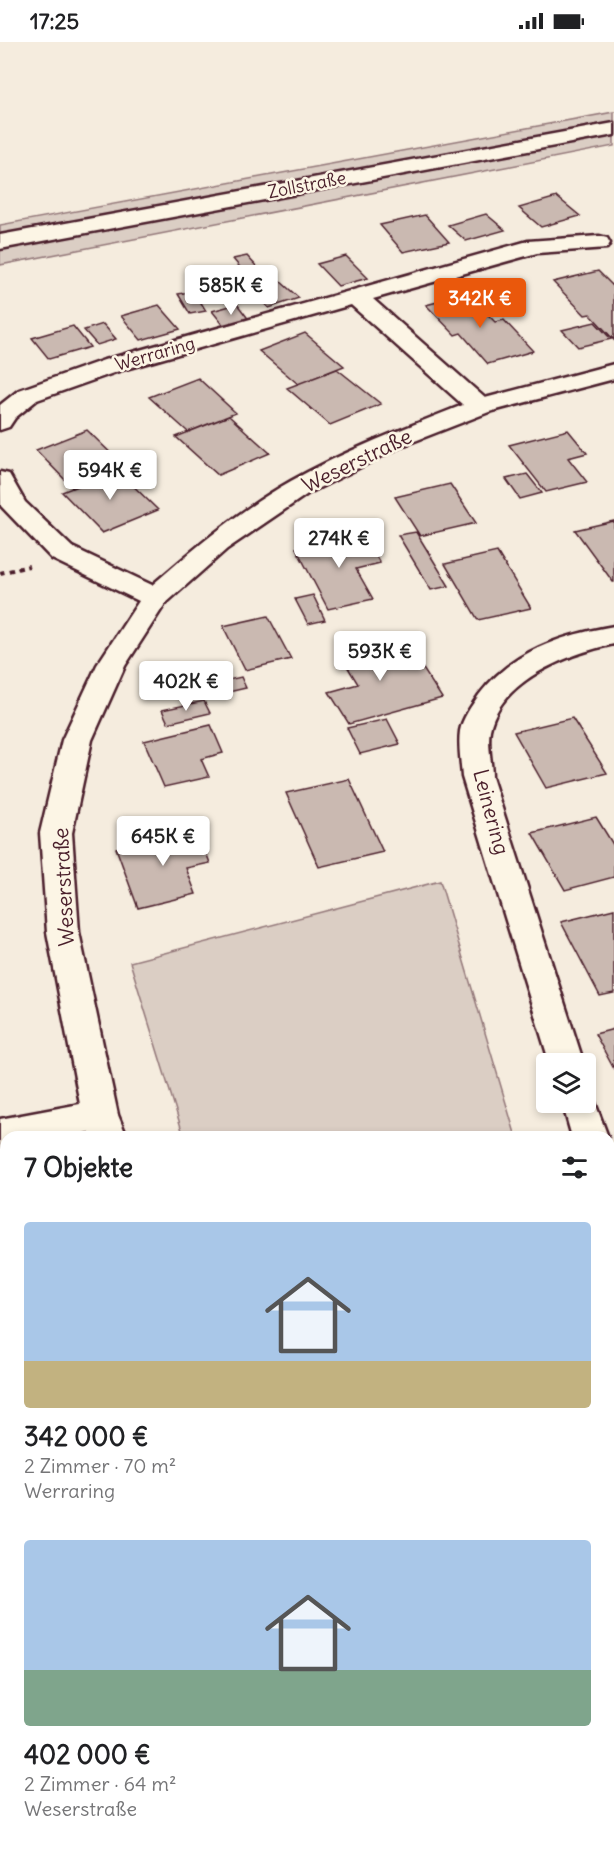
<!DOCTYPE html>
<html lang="de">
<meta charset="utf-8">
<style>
:root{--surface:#fff;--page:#f2f2f2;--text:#202124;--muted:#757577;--accent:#ea580c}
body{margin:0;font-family:Delius,sans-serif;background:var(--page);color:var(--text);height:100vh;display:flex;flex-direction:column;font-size:22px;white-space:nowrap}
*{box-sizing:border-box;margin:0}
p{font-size:20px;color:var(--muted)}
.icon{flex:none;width:33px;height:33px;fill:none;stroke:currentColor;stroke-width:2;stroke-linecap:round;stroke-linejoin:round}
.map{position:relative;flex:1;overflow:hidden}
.side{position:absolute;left:0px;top:1089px;width:615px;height:722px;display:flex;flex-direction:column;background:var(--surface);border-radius:18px 18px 0 0;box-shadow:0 3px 9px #0003}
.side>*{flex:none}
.controls{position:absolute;left:536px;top:1011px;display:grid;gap:12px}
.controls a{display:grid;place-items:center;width:60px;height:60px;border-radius:6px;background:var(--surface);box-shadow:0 3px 9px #0003;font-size:30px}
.price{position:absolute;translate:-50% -51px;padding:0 14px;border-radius:6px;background:#fff;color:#222;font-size:20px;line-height:39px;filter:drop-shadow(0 2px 3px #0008)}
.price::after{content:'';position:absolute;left:50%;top:36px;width:18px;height:14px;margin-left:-9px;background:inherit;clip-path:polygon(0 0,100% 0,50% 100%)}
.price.on{background:var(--accent);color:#fff}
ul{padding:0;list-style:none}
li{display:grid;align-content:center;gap:12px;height:318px;padding:0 24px}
li span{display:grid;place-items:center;height:186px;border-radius:6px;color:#555}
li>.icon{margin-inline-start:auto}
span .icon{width:108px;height:108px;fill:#fffc;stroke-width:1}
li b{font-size:26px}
h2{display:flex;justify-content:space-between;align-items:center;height:72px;padding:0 24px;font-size:26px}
.status{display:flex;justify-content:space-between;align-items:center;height:42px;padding:0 30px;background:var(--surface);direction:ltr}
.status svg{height:16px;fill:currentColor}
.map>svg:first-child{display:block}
.green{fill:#dbcec4;stroke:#927678;stroke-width:1.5}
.building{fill:#cab9b1;stroke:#4a1f2b;stroke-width:1.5}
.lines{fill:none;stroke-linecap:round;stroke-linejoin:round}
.minor-casing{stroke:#4a1f2b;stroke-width:5}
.secondary-casing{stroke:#4a1f2b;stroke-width:5}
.path{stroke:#4a1f2b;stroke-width:4;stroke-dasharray:4.5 4.5;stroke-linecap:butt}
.minor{fill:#fcf5e5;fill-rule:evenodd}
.secondary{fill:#fcf5e5;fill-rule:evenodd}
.labels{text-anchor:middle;stroke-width:5;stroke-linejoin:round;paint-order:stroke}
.far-street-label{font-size:18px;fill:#4a1f2b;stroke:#fcf5e5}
.street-label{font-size:21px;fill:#4a1f2b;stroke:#fcf5e5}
</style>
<div class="status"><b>17:25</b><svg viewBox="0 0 49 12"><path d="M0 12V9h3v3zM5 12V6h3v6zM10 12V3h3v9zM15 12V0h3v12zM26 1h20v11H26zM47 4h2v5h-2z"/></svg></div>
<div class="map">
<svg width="614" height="1810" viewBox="0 0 614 1810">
<rect width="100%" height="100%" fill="#f5ecde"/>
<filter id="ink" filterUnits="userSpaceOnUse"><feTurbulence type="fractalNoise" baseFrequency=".0167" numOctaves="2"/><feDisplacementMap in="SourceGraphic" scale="12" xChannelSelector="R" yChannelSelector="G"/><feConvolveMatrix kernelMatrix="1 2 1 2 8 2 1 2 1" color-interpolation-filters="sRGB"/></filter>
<g filter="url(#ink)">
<path class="green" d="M614 70V104L0 223V183Z
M440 839 516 1095H184L130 920Z"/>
<path class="building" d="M557 155 580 174 541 185 519 166Z
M486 172 505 188 466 199 448 183Z
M425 173 449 200 403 210 380 183Z
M247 214 258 226 243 229 233 217Z
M346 214 368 236 338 244 317 222Z
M598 229 614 245V298L590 272 585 273 553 240Z
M280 239 299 256 269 266 251 249Z
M194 249 206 269 190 272 178 252Z
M468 252 495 280 504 278 533 309 488 322 461 291 455 293 426 263Z
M237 262 250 279 225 285 212 269Z
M159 263 180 287 141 298 121 274Z
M595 280 611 297 578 305 562 288Z
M103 282 116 297 97 303 84 288Z
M73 284 90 305 49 317 32 296Z
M305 291 344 324 298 342 259 309Z
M337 327 381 362 330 383 287 346Z
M198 336 236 371 188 390 149 355Z
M229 374 270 411 218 433 176 395Z
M87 388 125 425 73 446 36 408Z
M568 388 587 411 568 416 587 440 546 450 509 403Z
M117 428 158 468 102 491 62 450Z
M527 432 542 451 520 457 506 437Z
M450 442 476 481 420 494 395 455Z
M614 479V540H613L575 488Z
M416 490 449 544 431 548 398 493Z
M363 492 380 521 356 527 373 557 328 567 296 506Z
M497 510 531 566 478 578 445 522Z
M313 553 325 578 308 582 295 557Z
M268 574 291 617 245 628 223 584Z
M384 594 407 629 422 625 442 656 349 682 329 650 358 642 336 606Z
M241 635 246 646 207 655 202 644Z
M204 659 210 671 168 681 162 668Z
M572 676 607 731 546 746 514 690Z
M387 677 400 702 360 712 347 686Z
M211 683 223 711 201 717 209 735 164 745 144 699Z
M349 737 383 810 319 825 286 751Z
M596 775 614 804V835L565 848 532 791Z
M197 787 210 821 186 826 196 852 138 866 116 806Z
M614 867V951L600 954 561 880Z
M614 987V1027L595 992Z
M6 1220V1245L3 1246 0 1221Z
M614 1358V1388L609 1390V1359Z
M609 1710 614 1721V1782L609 1784 614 1795V1810H541L550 1806V1804H609Z
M318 1804H403V1807L395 1810H320Z"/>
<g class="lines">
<g class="minor-casing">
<path id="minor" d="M599 194 607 196 610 201 607 206 537 211 373 257 485 356 614 322V337L489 370 402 404 309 451 227 507 165 562 125 624 92 698 72 791 79 890 118 1073 127 1095H91L89 1090 61 1095H6V1106L0 1107V1077L80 1062 47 890 40 791 62 698 97 623 139 559 52 517 1 464 0 430 9 432 25 460 72 505 152 543C196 505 240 468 291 439 346 408 405 386 463 363L351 263 122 328 37 358 15 376 9 385 0 388V363L19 348 104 318 528 199Z
M614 584V602C570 611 500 638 490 688 487 703 492 720 492 735L584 1022H550L462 735C461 720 458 704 460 689 462 677 472 663 479 653 512 609 562 593 614 584Z
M585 1048 591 1050 608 1095H572L562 1060H585Z
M609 1138 614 1140V1186L609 1184Z
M163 1804H209V1810H163Z"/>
</g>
<g class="secondary-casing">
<path id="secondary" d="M614 81V93L0 207V193Z"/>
</g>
<path class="path" d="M0 531 29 524"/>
<use href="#minor" class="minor"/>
<use href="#secondary" class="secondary"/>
</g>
</g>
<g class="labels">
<g class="far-street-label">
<text transform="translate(307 143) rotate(-11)" y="6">Zollstraße</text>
<text transform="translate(155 312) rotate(-16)" y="6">Werraring</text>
</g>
<g class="street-label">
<text transform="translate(357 419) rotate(-26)" y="7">Weserstraße</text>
<text transform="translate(491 770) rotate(75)" y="7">Leinering</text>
<text transform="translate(64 845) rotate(-93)" y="7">Weserstraße</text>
</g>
</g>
</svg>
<div class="controls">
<a><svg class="icon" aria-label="layers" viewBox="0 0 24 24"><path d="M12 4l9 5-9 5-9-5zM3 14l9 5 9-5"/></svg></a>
</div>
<b class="price" style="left:231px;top:274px">585K €</b>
<b class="price on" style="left:480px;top:287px">342K €</b>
<b class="price" style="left:110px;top:459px">594K €</b>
<b class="price" style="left:339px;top:527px">274K €</b>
<b class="price" style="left:380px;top:640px">593K €</b>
<b class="price" style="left:186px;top:670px">402K €</b>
<b class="price" style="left:163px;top:825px">645K €</b>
<section class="side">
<h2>7 Objekte<svg class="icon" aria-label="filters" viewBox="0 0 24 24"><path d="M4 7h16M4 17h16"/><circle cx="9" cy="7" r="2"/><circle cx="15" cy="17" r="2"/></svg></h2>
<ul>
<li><span style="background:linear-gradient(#a9c7e8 75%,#c2b280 0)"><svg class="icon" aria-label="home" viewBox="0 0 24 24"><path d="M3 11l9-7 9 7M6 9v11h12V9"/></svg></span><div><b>342 000 €</b><p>2 Zimmer · 70 m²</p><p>Werraring</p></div></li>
<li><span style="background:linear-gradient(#a9c7e8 70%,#7fa58c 0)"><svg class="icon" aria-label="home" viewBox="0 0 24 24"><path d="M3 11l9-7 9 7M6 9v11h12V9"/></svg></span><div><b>402 000 €</b><p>2 Zimmer · 64 m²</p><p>Weserstraße</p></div></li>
</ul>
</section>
</div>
